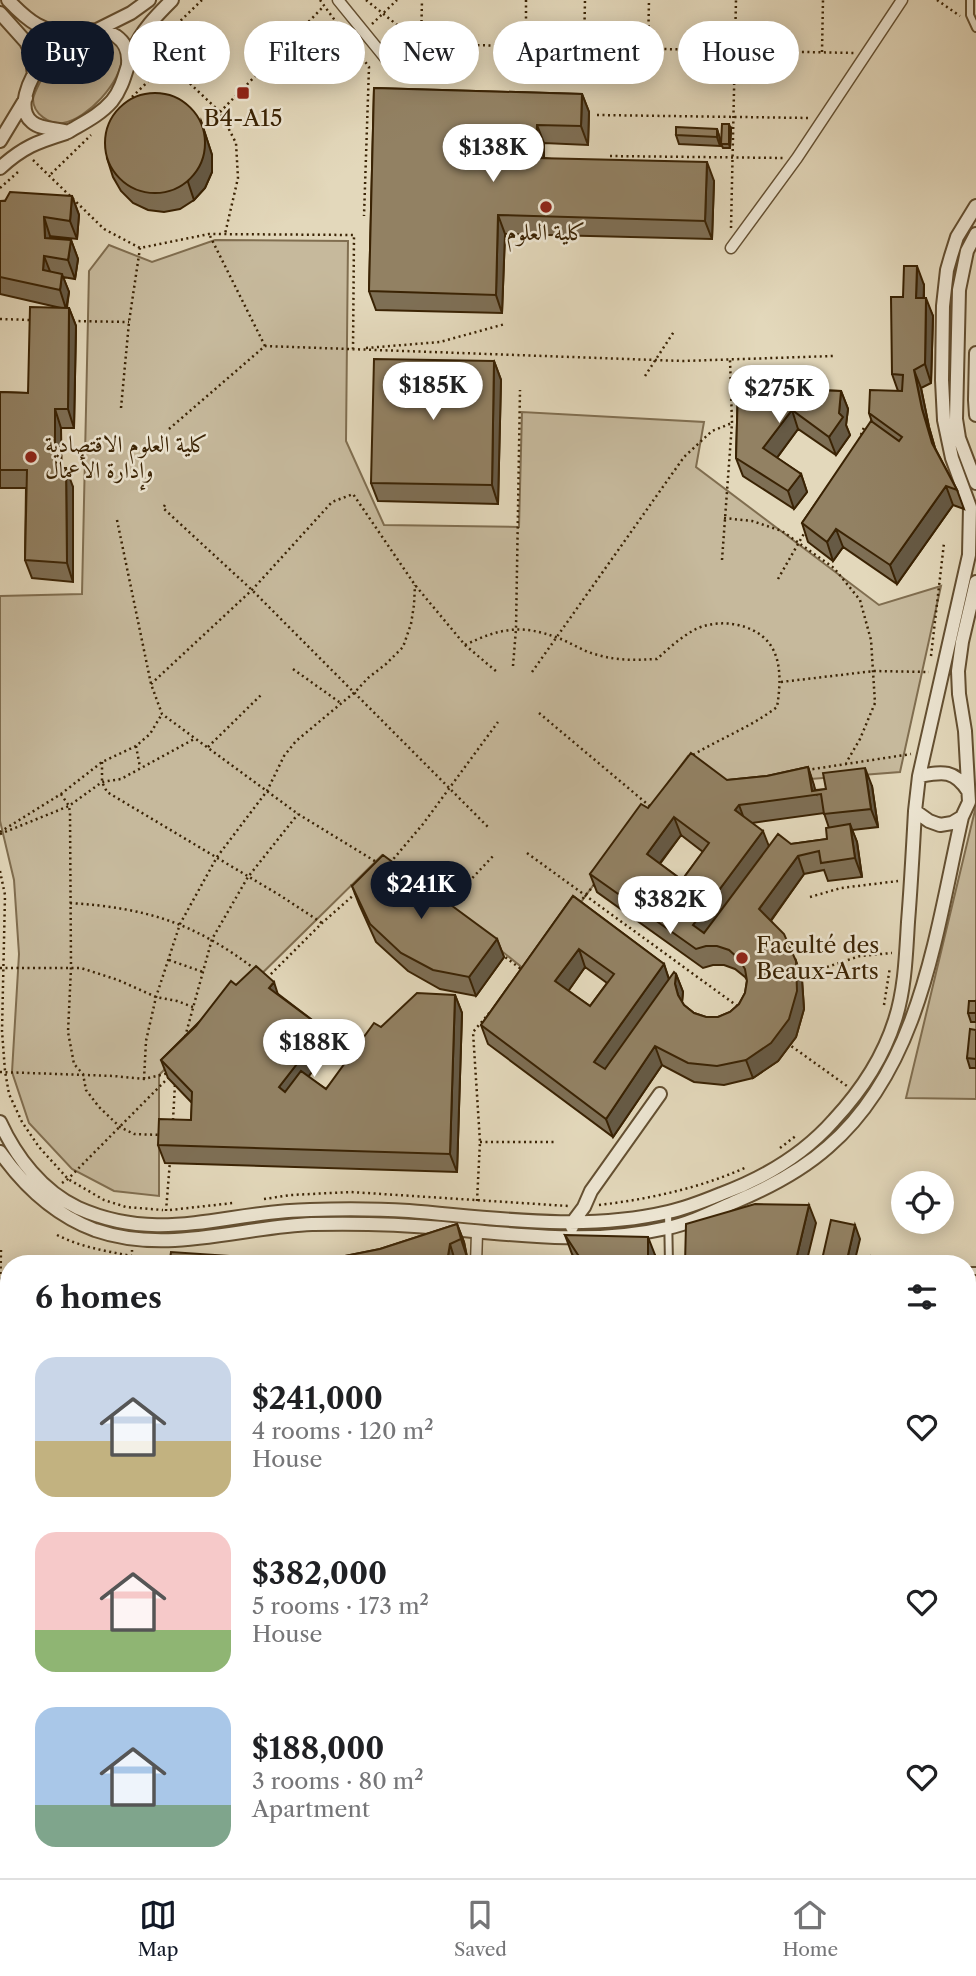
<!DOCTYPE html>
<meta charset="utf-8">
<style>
:root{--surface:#fff;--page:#f2f2f2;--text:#202124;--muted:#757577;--line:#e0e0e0;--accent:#111827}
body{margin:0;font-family:"Libre Caslon Text",Amiri,serif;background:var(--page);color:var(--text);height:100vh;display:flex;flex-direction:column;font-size:26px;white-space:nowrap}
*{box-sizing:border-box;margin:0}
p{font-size:23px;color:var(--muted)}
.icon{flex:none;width:38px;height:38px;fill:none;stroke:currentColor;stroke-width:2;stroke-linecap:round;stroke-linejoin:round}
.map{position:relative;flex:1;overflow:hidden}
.details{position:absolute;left:0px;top:1255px;width:976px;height:625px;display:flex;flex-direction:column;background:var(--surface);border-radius:28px 28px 0 0;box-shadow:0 4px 18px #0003}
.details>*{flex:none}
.guide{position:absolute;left:21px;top:21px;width:934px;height:63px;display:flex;gap:14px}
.controls{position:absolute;left:891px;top:1171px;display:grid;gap:14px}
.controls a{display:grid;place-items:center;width:63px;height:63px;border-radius:50%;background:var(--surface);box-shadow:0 4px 18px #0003;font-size:35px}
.price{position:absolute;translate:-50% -60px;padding:0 16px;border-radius:24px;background:#fff;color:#222;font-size:23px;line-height:46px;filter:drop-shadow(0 2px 4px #0008)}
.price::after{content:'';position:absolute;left:50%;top:42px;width:21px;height:16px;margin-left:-10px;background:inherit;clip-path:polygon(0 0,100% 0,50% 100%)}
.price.current{background:var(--accent);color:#fff}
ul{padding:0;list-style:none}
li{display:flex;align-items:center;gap:21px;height:175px;padding:0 35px}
li span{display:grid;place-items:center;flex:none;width:196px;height:140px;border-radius:21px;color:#555}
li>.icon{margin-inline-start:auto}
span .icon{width:84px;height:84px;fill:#fffc;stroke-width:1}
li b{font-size:30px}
h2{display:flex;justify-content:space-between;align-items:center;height:84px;padding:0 35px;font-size:30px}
.chip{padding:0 24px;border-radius:32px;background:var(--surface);box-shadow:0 4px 18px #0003;font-size:24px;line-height:63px}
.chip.current{background:var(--accent);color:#fff}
.tab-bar{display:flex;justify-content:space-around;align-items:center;height:98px;border-top:2px solid var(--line);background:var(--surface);font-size:19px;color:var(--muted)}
.tab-bar a{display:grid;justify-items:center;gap:4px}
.tab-bar .current{color:var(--accent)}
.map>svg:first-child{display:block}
.green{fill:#c6b99c;stroke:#806e50;stroke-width:2}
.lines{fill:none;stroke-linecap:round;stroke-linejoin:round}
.stream{stroke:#7d6a4d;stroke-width:4.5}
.service-casing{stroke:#645032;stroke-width:10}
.pedestrian-casing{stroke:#645032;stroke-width:13}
.minor-casing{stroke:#645032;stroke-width:16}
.path{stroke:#3a2304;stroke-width:2.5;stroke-dasharray:2 3.5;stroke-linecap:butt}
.service{stroke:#ede6d3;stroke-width:6}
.pedestrian{stroke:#ede6d3;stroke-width:10}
.minor{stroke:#ede6d3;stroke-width:12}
.path-bridge{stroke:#3a2304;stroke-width:2.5;stroke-dasharray:2 3.5;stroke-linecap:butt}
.wall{fill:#7e6f55;stroke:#3a2304;stroke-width:2;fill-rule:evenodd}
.shaded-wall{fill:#665a45;stroke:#3a2304;stroke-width:2}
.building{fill:#928163;stroke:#3a2304;stroke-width:2;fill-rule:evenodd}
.poi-dot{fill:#8f2418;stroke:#ede6d3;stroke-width:2.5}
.labels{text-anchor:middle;stroke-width:5;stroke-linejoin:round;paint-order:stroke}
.poi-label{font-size:23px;fill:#3a2304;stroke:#ede6d3}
</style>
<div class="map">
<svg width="976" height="1878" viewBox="0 0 976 1878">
<rect width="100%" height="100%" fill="#e3d8bb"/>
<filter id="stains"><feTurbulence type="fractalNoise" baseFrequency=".00286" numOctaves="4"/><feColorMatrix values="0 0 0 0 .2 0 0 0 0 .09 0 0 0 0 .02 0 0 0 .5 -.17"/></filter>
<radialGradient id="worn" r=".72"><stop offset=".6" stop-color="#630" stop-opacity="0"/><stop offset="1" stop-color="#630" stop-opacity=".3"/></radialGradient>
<path class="green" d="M95 36 112 39C117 44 122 50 122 57 122 82 87 119 63 123 50 125 33 114 33 99 34 94 37 88 39 84 52 56 68 47 95 36Z
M215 240 348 241 346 441 384 525 519 527 522 412 704 422 696 467 879 605 941 586 900 772 732 785 688 756 529 973 382 855 159 1075V1196L114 1191 72 1169 29 1123 12 1072 19 954 14 880 0 821V596L82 594 89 271 109 245 152 262Z
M976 806V1099L906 1098Z
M968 1460 976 1467V1622L968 1624Z
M9 1569V1620L0 1622V1574Z"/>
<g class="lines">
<path class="stream" d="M968 1617 976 1618
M0 1621 9 1617"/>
<g class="service-casing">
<path id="service" d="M970 0V15L976 28
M668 1212 669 1264
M968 1271H976
M968 1551 976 1552
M0 1571 9 1568"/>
</g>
<g class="pedestrian-casing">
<path id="pedestrian" d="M338 0 386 59
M731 248 797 158 902 0
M476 1264 477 1233"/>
</g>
<g class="minor-casing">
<path id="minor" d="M8 0C31 24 41 30 73 36
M0 13 26 42 31 52 34 75
M97 30 131 13 149 0
M128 64C129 52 126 43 116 36 69 6 2 98 32 122 41 130 57 128 68 132 83 123 100 115 112 101 124 86 126 68 133 51 141 31 157 15 172 0
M0 141 26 98
M0 168C23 147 37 142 66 133
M976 234 967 251 959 290 956 419 959 438 976 483
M976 353 975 400 976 415
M919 776 969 555 970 507 952 458 944 420 942 380 943 306 947 270 951 256 957 237 976 206
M968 791C954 769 942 772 919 776L915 811 929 821 940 825 952 823 962 817 969 802 965 731 959 694 958 671 962 642 976 582
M0 1122C16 1157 42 1191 78 1208 161 1245 226 1211 310 1210 343 1209 376 1209 409 1211 495 1218 583 1232 668 1212 687 1208 704 1201 721 1194 764 1178 804 1154 834 1120 861 1091 883 1058 895 1020 905 989 906 955 908 922 911 885 913 848 915 811
M0 1152C24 1186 55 1215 95 1230 167 1255 239 1227 312 1224 355 1223 399 1224 443 1228 518 1235 593 1245 667 1228 692 1223 714 1211 737 1201 770 1187 801 1171 828 1147 921 1067 936 931 962 817
M572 1227V1223L584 1207 591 1191 660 1094
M970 1650 976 1662
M968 1709 976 1702
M0 1748 9 1740
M0 1825 9 1830
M973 1857 976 1862
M197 1871 211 1878
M727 1871 734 1878
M923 1871 928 1878
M430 1878 433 1871
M648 1878 655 1871
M742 1878 751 1871"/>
</g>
<path class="path" d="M320 0 369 67 364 216
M366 0 421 44
M937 0 960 16
M372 24 397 0
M421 44 422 0
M526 46V0
M584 47 585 0
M148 49 168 69 181 75 220 112 236 143 238 178 225 234
M648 49 649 0
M149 51 202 0
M822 52 823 0
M397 54 421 44 854 53
M132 97 165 65
M220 112 324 6
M597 115 810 118
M610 156 783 158
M33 160 104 229 140 248 209 234 354 235 353 350
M51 174 91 135
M0 188 18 172
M731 228 736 0
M210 236 265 346
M0 319 31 320
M73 321 129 322
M366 348 440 342 505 324
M121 408 129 322 140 248
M169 429 265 346 683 361 833 356
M859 440 864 427
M165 505 163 508 252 590 490 829
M724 518 752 521 782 531 834 568 860 600 871 640 875 703 860 739 846 763
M117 520 151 684 162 714 298 814 378 863
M722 560 732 423 730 360
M778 579 806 530
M465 645C500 628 522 624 558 638 572 643 584 652 598 655 618 661 637 660 657 659 669 648 681 637 696 629 709 623 724 622 738 625 781 635 783 670 777 707 751 727 721 738 693 755V758
M931 656 944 543
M513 666 516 629 520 390
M293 669 342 704
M532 672 684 457 712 431 732 423
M781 682 874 671 929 672
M151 684 252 590 332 502 353 494 415 585 465 645 497 672
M539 713 652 808
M136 746 140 767
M208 747 261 695
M102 762V782L107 792 281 896 322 923
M807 770 911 754
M61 794 69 806 70 813 71 968 68 1032 74 1064 83 1074 86 1090 99 1107 120 1127 134 1134 161 1135
M0 832 61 794 102 762 136 746 150 734 162 714
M0 834 69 806 102 782 121 779 196 738
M527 853 740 1008
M390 863 423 824 498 722
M0 871 5 895 2 1031 5 1071 9 1094 22 1122 39 1147 68 1179 104 1200 126 1207 163 1210
M810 897 841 888 898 881
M70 903C147 908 195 923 256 970
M579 903 595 884
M446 906 494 855
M501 954 521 969
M169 960 203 972
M827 967 860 956 892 953
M0 968H81L118 980 156 997 177 1001 193 1007
M267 978 322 923 356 893
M884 1005 890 967
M185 1037 212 939 248 877 298 814
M787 1043 847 1086
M0 1072 114 1076 144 1079 169 1073
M144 1079 146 1041 156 997 180 924 217 857 267 791 284 756 296 741 355 692 368 678 386 664 403 647 411 624 414 605 415 585
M173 1120 175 1084
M480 1142H556
M780 1148 797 1135
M62 1183 68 1179 169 1077
M264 1199 291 1195 351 1192 568 1206
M477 1201 480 1142 473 1032 491 1011
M599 1205C650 1199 700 1188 747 1167
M170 1210 233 1203
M166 1211 170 1161
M57 1235C81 1247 105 1251 132 1256V1250
M0 1307 1 1250
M0 1366H9"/>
<use href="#service" class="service"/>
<use href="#pedestrian" class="pedestrian"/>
<use href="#minor" class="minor"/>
<path class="path-bridge" d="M645 376 675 330"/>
</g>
<path class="wall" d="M374 88 582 94 589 112 588 145 544 143V158L714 181 712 239 505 234 502 313 376 310 369 291Z
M201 121 212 155V172L205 188 194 200 180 209 164 212 148 210 133 203 121 191 113 177 107 158Z
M717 129 720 139V146L679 144 676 135Z
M731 129 730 148H723L721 144Z
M72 196 79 215 77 239 50 236V238L71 240 78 259 75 279 63 277 69 292 67 308H69L76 326 74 428H61V468L73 487V582L32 578 25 560 26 488H0V392L28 393 61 308 0 294V201Z
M924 285V298L933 316 931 383 921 388 929 427 935 448 957 490 964 509 953 505 897 584 843 547 833 561 808 542 802 523 872 422 869 413 898 391 892 374 903 297Z
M494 361 501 380 498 504 378 501 371 483Z
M738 387 841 391 848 409 846 425 850 435 836 455 798 429 777 458 801 474 807 492 794 509 743 476 736 458Z
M808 767 815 790 872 786 878 827 852 830 857 842 862 877 828 881 824 870 804 874 771 921 796 961 802 980 804 1009 796 1037 778 1061 753 1078 724 1085 694 1082 662 1065 613 1137 488 1044 481 1025 573 896 664 964 669 979 676 974 683 992 682 1002 684 1005 694 1013 706 1017H718L730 1012 739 1004 745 993 747 980 745 977 735 969 724 965H713L703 968 597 892 590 874 648 808 727 780 767 776ZM824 813 829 828 827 839 791 844 768 846 752 823ZM681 835 703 852 682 880 660 864ZM585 967 607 983 590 1006 568 991Z
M352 886 497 939 504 957 476 996 440 989 408 971 376 942 359 904Z
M236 985 278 994 324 1029 330 1048 308 1077 326 1089 381 1027 455 995 462 1013 457 1172 165 1163 158 1145 191 1120 192 1103 168 1078 161 1060Z
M976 1001V1022H971L968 1013Z
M976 1030V1068H970L967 1058Z
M457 1224 464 1242 467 1257 456 1264H139L302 1261 335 1258 380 1249Z
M565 1235 655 1255V1264H578L572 1254Z
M9 1629V1692L1 1670 0 1671V1643L3 1642Z
M0 1672 8 1691 6 1692 9 1699V1702L0 1707Z
M976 1687V1716L971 1708 968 1699V1693Z
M968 1705 976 1718V1751L974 1752 976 1756V1778L968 1783V1749L970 1752 968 1749Z
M0 1725 4 1734 0 1737Z
M0 1743 7 1762 9 1760V1827L0 1822Z
M0 1823 4 1832 2 1836H9V1854L6 1858 9 1871H19V1873L39 1876 38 1871 94 1878H0L3 1857 0 1855Z
M89 1871H133L136 1878H101L89 1872Z
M226 1871H249L245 1878H236L226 1873Z
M280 1871 352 1878H309L307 1874Z
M432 1871H482L481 1878H434Z
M507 1871H520L519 1875Z
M520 1871H543L541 1878H523Z
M826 1871H865L866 1873 859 1878H832Z"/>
<path class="shaded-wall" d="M582 94 589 112 588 145 581 126Z
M201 121 212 155V172L205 188 194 200 188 182Z
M729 124 731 129 730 148 729 144Z
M537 125 544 143 543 176 536 158Z
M717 129 720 139V146L717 137Z
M707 162 714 181 712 239 705 221Z
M72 196 79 215 77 239 70 221Z
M498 215 505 234 502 313 496 295Z
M44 217 50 236 52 256 45 238Z
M71 240 78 259 75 279 68 260Z
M44 256 51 274 43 270Z
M917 266 924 285 923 316 916 298Z
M62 274 69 292 66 309 60 290Z
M926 298 933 316 931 383 925 364Z
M69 308 76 326 74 428 68 409Z
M494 361 501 380 498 504 492 485Z
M914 370 921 388 929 427 939 462 922 409Z
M841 391 848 409 846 425 850 435 836 455 829 437 839 413Z
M55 409 61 428 62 487 55 468Z
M792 410 798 429 770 467 763 448Z
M66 468 73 487V582L67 563Z
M801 474 807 492 794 509 788 491Z
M946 486 953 505 897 584 890 565Z
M836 529 843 547 833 561 827 542Z
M808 767 814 785 816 794 812 791Z
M865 768 872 786 878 827 871 809Z
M739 805 746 824 735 810Z
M674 817 681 835 653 872 647 854Z
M850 824 857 842 862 877 855 858Z
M763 831 770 849 700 943 693 925Z
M798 856 804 874 766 927 759 909Z
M497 939 504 957 476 996 469 977Z
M579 949 585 967 562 1000 555 981Z
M796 961 802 980 804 1009 796 1037 778 1061 753 1078 746 1060Z
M664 964 670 983 601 1080 594 1062Z
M676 974 683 992 682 1003 678 995 675 984Z
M274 982 280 1001 269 988Z
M455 995 462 1013 457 1172 450 1154Z
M324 1029 330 1048 286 1106 279 1087Z
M655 1046 662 1065 613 1137 606 1119Z
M809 1205 816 1223 806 1264H795Z
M457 1224 464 1242 467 1257 461 1239Z
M855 1225 860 1239 854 1264H846Z
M648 1237 655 1255V1264H648Z
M450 1244 456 1264H448L447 1262Z
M0 1743 9 1767 0 1782Z
M9 1812V1827L5 1818Z
M1 1823 4 1832 0 1839V1824Z
M9 1847V1854L6 1859 4 1854Z
M58 1871H67L63 1878H54Z
M109 1871H117L113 1878H109L107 1873Z
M131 1871H133L136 1878H127Z
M182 1871H188L191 1878H178Z
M241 1871H249L245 1878H242L240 1873Z
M268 1871H276L272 1878H264Z
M301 1871H307L308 1873 306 1878H298Z
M348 1871H353L352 1878H347Z
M381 1871H385V1878H380Z
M411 1871H414L415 1873 414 1878H409Z
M474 1871H482L481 1878H473Z
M504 1871H506L508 1876V1878H501Z
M538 1871H543L541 1878H538L537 1874Z
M570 1871H571L573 1878H568Z
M624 1871H628L625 1878H621Z
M788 1871H810L802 1878H779Z
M853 1871H865L866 1873 859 1878H844Z
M896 1871H904L895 1878H887Z"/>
<path class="building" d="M374 88 582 94 581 126 537 125 536 158 707 162 705 221 498 215 496 295 369 291Z
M105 143a50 50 0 1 1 100 0a50 50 0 1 1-100 0Z
M722 124H729V144H721Z
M676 127 717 129V137L676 135Z
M10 192 72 196 70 221 44 217 45 238 71 240 68 260 44 256 43 270 62 274 60 290 0 277V201H5Z
M904 266H917L916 298H926L925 364 914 370 922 409 932 443 957 490 946 486 890 565 836 529 827 542 802 523 871 421 899 441 902 437 869 413 870 390 902 391 903 375 892 374 891 297H903Z
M30 307 69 308 68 409H55V468H66L67 563 25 560 27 470H0V392L28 393Z
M374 359 494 361 492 485 371 483Z
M738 387 841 391 839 413 843 417 829 437 792 410 763 448 801 474 788 491 736 458Z
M691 753 727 780 767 776 808 767 812 791 826 789 823 773 865 768 871 809 824 814 821 794 739 805 735 810 763 831 693 925 704 933 778 834 791 844 827 839 826 828 850 824 855 858 821 863 819 851 798 856 759 909 784 934 796 961 797 991 789 1019 771 1043 746 1060 717 1066 688 1063 655 1046 606 1119 481 1025 573 896 664 964 594 1062 605 1069 674 972 676 974 675 984 678 995 684 1005 694 1013 706 1017H718L730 1012 739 1004 745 993 747 981 745 969 738 958 729 950 717 946H706L696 949 590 874 641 804 648 808ZM674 817 709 843 682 880 647 854ZM579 949 614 974 590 1006 555 981Z
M383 855 497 939 469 977 433 970 401 953 370 924 352 886Z
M256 966 274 982 269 988 324 1029 279 1087 285 1092 301 1071 326 1089 374 1023 381 1027 417 993 455 995 450 1154 158 1145 159 1119 191 1120 192 1092 161 1060 196 1026 231 981 236 985Z
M969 1001H976V1013H968Z
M970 1029 976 1030V1059L967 1058Z
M755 1204 809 1205 795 1264H685L686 1224Z
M831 1220 855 1225 846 1264H821Z
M457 1224 461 1239 450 1244 447 1262 443 1264H139L140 1258 170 1259 171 1252 302 1261 335 1258 380 1249Z
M565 1235 648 1237V1264H584Z
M871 1256 902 1264H869Z
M9 1629V1681L5 1682 0 1668V1657H1L0 1643 3 1642 0 1632Z
M0 1680 5 1688 0 1690Z
M976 1687V1709L968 1697V1693Z
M968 1705 976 1718V1739L968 1744Z
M972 1750 976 1756V1774L973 1768 968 1771V1753Z
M9 1760V1788L0 1782V1774Z
M1 1787 9 1791V1812L5 1818 0 1815V1788Z
M4 1833 9 1836V1847L4 1854 0 1851V1839Z
M3 1857 9 1860V1871H17L14 1878 0 1877V1864Z
M21 1871H28L42 1878H17Z
M38 1871H58L54 1878H51Z
M67 1871H82L94 1878H62Z
M116 1871H131L127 1878H112Z
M138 1871H182L178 1878H141L135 1874Z
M250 1871H268L264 1878H254L248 1875Z
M280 1871H301L298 1878H277Z
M307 1871H319V1875L307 1873Z
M319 1871H348L347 1878H333L318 1876Z
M359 1871H381L380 1878H371L358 1876Z
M386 1871H411L409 1878H385Z
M449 1871H474L472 1877Z
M487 1871H504L501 1878H484Z
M520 1871H538L537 1874Z
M545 1871H570L568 1878H544Z
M577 1871H586L600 1876V1878H574Z
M614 1871H624L621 1878 612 1876Z
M755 1871H788L779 1878H761Z
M807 1871H813L819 1877 799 1878Z
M830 1871H853L844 1878H837Z
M886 1871H896L887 1878H882L880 1875Z
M902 1871H921L925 1877 890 1878Z
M932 1871H960L963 1878H935Z
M876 1873 879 1878H870Z"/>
<g class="poi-dot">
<rect x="236" y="86" width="14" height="14" rx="3.5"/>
<circle cx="546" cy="207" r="7"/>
<circle cx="31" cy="457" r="7"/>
<circle cx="742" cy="958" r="7"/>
</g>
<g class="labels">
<g class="poi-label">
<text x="243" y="126">B4-A15</text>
<text x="546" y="240">كلية العلوم</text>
<text x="45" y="452" text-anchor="start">كلية العلوم الاقتصادية<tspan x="45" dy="26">وإدارة الأعمال</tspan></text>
<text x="756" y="953" text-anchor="start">Faculté des<tspan x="756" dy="26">Beaux-Arts</tspan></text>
</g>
</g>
<rect width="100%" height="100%" filter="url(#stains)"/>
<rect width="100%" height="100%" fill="url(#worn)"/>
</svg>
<div class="controls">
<a><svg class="icon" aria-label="locate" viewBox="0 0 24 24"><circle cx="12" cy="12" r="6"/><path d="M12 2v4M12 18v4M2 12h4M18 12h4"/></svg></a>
</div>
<b class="price" style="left:493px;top:184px">$138K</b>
<b class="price" style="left:433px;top:422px">$185K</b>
<b class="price" style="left:779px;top:425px">$275K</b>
<b class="price current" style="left:421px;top:921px">$241K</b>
<b class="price" style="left:670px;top:936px">$382K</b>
<b class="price" style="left:314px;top:1079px">$188K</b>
<div class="guide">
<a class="chip current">Buy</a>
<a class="chip">Rent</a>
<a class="chip">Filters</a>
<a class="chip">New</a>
<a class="chip">Apartment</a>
<a class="chip">House</a>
</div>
<section class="details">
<h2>6 homes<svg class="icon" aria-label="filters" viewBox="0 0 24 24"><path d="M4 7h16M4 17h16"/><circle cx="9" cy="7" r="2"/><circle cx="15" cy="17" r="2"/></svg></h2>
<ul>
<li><span style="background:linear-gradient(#c9d6e8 60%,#c2b280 0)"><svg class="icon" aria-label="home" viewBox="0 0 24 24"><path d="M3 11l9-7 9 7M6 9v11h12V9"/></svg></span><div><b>$241,000</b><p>4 rooms · 120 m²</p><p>House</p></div><svg class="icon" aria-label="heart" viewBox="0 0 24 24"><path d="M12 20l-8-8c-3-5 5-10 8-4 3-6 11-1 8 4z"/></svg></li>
<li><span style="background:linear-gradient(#f6c9c9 70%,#8fb573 0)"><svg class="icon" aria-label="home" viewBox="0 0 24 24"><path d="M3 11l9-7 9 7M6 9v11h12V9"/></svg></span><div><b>$382,000</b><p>5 rooms · 173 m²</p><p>House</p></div><svg class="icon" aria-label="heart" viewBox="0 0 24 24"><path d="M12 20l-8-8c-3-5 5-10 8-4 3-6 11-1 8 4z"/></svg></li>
<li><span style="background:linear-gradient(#a9c7e8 70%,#7fa58c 0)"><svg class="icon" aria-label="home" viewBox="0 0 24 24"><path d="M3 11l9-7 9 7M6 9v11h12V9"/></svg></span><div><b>$188,000</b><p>3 rooms · 80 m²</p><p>Apartment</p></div><svg class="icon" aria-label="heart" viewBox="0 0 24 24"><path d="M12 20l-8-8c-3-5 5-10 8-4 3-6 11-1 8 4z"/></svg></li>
</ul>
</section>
</div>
<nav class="tab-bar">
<a class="current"><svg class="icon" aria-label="map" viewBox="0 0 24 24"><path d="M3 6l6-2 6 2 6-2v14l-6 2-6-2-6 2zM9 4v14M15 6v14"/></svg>Map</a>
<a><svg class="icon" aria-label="saved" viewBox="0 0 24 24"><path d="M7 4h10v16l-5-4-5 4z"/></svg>Saved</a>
<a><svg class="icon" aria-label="home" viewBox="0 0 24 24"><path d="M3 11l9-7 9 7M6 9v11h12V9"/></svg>Home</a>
</nav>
